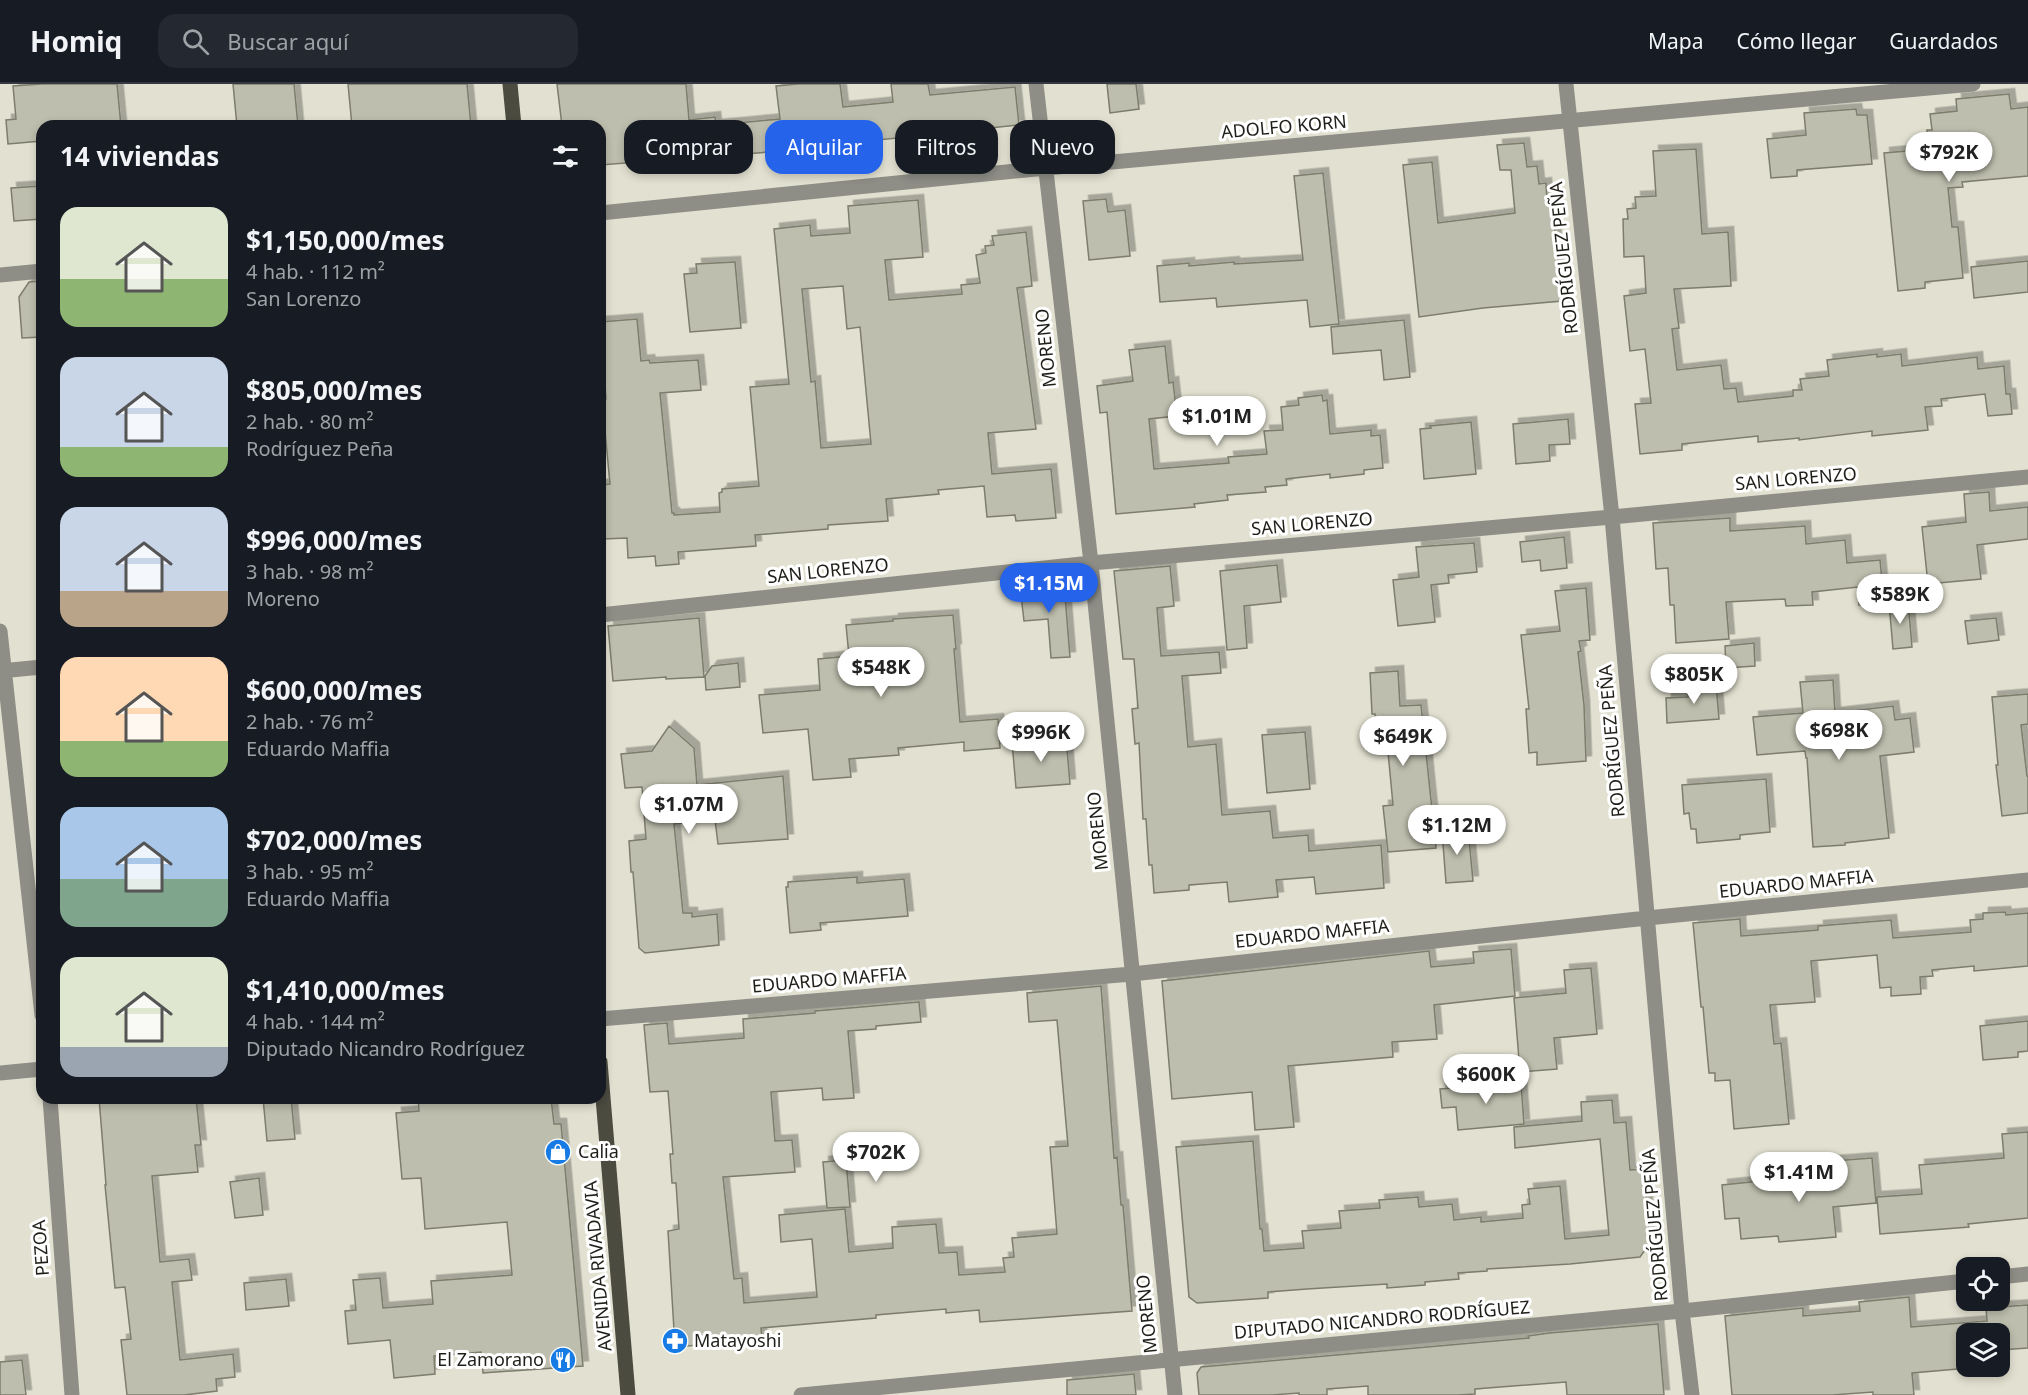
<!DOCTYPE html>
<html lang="es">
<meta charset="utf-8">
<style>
:root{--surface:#171b24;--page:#242831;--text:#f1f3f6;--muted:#9ea1a6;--line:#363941;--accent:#2563eb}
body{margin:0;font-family:"Noto Sans",sans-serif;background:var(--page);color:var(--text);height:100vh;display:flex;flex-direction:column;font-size:22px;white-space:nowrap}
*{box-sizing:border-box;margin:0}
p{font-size:20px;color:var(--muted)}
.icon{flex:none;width:33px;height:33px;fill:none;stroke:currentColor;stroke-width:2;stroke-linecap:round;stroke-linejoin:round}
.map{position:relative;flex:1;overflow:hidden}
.sheet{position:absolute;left:36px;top:36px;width:570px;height:984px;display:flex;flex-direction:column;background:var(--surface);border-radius:18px;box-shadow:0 3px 9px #0003}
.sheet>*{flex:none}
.hud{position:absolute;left:624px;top:36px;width:570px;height:54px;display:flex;gap:12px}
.buttons{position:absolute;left:1956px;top:1173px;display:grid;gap:12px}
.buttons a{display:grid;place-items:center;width:54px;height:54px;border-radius:12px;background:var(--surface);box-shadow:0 3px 9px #0003;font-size:30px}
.price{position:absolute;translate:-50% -51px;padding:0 14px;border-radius:21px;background:#fff;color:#222;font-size:20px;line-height:39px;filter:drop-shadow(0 2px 3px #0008)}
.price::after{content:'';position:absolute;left:50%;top:36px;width:18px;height:14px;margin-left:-9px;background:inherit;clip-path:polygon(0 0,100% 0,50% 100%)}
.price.selected{background:var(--accent);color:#fff}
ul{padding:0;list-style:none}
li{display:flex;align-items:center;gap:18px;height:150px;padding:0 24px}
li span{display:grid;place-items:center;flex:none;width:168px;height:120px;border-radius:18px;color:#555}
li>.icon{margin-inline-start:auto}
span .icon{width:72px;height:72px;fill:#fffc;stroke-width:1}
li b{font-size:26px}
h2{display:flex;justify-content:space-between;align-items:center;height:72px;padding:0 24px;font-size:26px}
.pill{padding:0 21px;border-radius:18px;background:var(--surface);box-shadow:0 3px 9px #0003;font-size:21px;line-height:54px}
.pill.selected{background:var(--accent);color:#fff}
header{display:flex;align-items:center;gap:36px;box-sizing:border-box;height:84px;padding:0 30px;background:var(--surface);border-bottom:2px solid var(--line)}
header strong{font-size:28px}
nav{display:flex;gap:33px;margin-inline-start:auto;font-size:21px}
.search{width:420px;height:54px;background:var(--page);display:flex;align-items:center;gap:15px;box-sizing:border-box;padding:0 21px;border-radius:18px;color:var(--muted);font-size:22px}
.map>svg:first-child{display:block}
.building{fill:#bebeae;stroke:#7d7d6e;stroke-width:1.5;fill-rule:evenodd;filter:url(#shadow)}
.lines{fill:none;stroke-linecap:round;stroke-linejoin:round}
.minor{stroke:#8e8e87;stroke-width:15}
.major{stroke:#4c4b40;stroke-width:15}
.labels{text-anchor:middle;stroke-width:6;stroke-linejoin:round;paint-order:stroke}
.street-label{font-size:18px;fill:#1f1e18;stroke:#fff}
.poi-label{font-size:18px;fill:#1f1e18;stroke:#fff;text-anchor:start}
</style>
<header>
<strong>Homiq</strong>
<div class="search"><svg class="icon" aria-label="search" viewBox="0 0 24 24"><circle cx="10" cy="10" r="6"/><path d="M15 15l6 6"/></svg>Buscar aquí</div>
<nav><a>Mapa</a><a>Cómo llegar</a><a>Guardados</a></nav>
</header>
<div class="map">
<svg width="2028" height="1311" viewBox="0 0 2028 1311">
<defs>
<filter id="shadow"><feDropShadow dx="5.5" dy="-5.5" stdDeviation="0" flood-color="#0004"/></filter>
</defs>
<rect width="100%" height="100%" fill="#e2e1d1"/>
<path class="building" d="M42 0H117L121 42H42V57L8 60 6 36 16 35 13 2Z
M233 0H294L298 42H237Z
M348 0H467L471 42H352Z
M557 0H686L689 36 715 33 716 41 780 35 776 2 798 0H840L843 23 893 18 891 0H928L930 11 1015 3 1019 41 934 50 935 55 897 59V54L848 59V57L781 64 782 67 600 81V42H562Z
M1107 0H1136L1139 25 1110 29Z
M2009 10 2011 25 2028 23V92L1962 98 1963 103 1948 104 1952 143H1958L1963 194 1925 198V204L1898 207 1884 69 1929 65 1927 46H1932L1930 30 1957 27 1956 15Z
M1856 25 1857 31H1867L1872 80 1797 86V92L1771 94 1767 55 1806 51 1804 29Z
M1524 59 1527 83 1537 82 1539 100 1546 99 1547 117 1552 116 1562 217 1483 224 1419 233 1403 81 1432 78 1438 139 1515 129 1511 86H1500L1497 61Z
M1696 65 1702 150 1728 148 1731 202 1674 205 1679 244 1672 245 1677 286 1721 281 1724 305 1736 304 1738 318 1793 312V306H1802L1800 295 1829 292 1827 276 1877 270V273L1901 270 1902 282 1977 273 1978 285 2004 282 2006 310H2010L2012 330 1988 332 1985 310 1941 315 1942 322 1925 323 1928 346 1872 352V347L1799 356V354L1758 358V352L1682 360V366L1640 370 1635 320 1651 319 1645 265 1630 267 1624 212 1646 209 1644 172 1624 173 1623 135H1628L1627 125 1636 124 1635 113 1656 112 1653 67Z
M1323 89 1339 240 1310 243 1307 216 1217 223 1216 214 1160 218 1157 182 1189 179V182L1234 178V180L1303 176 1294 92Z
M42 102V135L14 137 11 104Z
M1106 115 1108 128 1125 126 1130 172 1089 176 1083 117Z
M918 116 923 173 885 176 889 216 962 210 961 201 980 199 976 171 986 169 985 162 994 161 992 152 1026 148 1032 202 1017 204 1036 345 988 349 992 390 1051 385 1056 434 1016 437 1015 431 987 433 984 402 938 406 939 410 886 415 888 437 828 441V445L755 451 756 462 678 468 679 480 656 482 655 472 628 474 627 454 603 455 600 401 610 400 602 316 606 315 600 238 637 235 641 277 649 276 650 279 698 276 701 306 660 309 672 429H674V431L720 428 719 409 722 408V405L759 402 750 303 789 300 774 145 810 141 811 152 850 149 848 122ZM843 202 847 245 860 243 871 360 821 364 815 297 811 298 802 205Z
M2028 177V208L1974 214 1971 183Z
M735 178 741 244 690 248 684 190 697 189 696 180Z
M42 197V253L22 254 19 213 29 198Z
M1404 236 1410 293 1384 296 1381 266 1333 270 1331 243Z
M1165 262 1169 299 1173 298 1177 332 1149 335 1154 385 1229 379 1228 373 1267 370 1264 347 1283 346 1281 323 1299 321 1298 314 1322 311 1323 317 1327 316 1330 350 1371 346V352L1380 351 1383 384 1364 386V390L1330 394V390L1286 395 1287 401 1265 403 1266 408 1227 411 1228 416 1194 420 1195 423 1116 430 1107 328 1100 329 1097 302 1133 297 1129 266Z
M1568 335 1570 360 1549 361 1550 377 1516 380 1513 340Z
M1471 338 1476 390 1424 395 1420 345 1431 344 1430 342Z
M1989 408 1990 427 2028 423V455L1977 461 1981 495 1928 500 1922 443 1966 438 1964 410Z
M1730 434V447L1805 442 1806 460 1845 456 1847 479 1880 476 1884 518 1859 521 1858 503 1812 508 1813 521 1786 522 1785 515 1726 518 1729 555 1676 559 1674 521H1670L1668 484 1656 485 1653 439Z
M1564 453 1567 484 1541 487 1540 476 1522 478 1520 458Z
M1474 459 1477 488 1448 491 1449 499 1431 501 1435 538 1398 542 1393 496 1419 493 1416 463Z
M1277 481 1281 518 1244 522 1247 564 1227 566 1220 487Z
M1170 482 1174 522 1157 524 1161 572 1219 568 1221 589 1182 592 1188 663 1216 660 1222 731 1270 727 1273 754 1308 751 1309 767 1381 761 1384 804 1316 810 1314 793 1276 796 1278 813 1229 818 1227 798 1189 801V806L1154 809 1152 781H1149L1146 735H1143L1139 659 1135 660 1132 625 1138 624 1134 575H1123L1114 487Z
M1064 499 1070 573 1051 574 1048 535 1024 537 1020 503Z
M1586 504 1590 556 1579 557 1581 567 1578 568 1584 621 1586 677 1537 681V668L1529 669 1526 625H1529L1521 551 1560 547 1555 507Z
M1908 517 1912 563 1893 565 1889 519Z
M953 531 956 565H954L960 638 998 635 1000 664 964 667V658L898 664 899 671 849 675 851 693 813 696 808 645 763 649 759 611 820 606 818 575 849 572 846 541 893 537V535Z
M699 534 704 593 666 595V593L613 597 608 542Z
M1996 534 1999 556 1968 560 1965 537Z
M1754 559 1755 582 1726 584 1725 562Z
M738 579 740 603 706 606 705 592 712 582Z
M1398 587 1400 622 1421 621 1436 764 1388 768 1383 722 1393 721 1388 668 1379 669 1375 630H1372L1370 589Z
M1833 596 1835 629 1893 622 1895 636 1910 634 1914 668 1880 672 1889 754 1845 759V761L1813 763 1807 674H1806L1805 667 1757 671 1753 633 1803 629 1800 598Z
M1716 600 1719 635 1667 639 1666 614 1688 613 1687 602Z
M2028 610V640L2021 641 2027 692H2028V729L2002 732 1996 681H1998L1992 613Z
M669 642 694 664 697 701 783 692 788 755 718 760 715 736 674 740 683 829H692V833L717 830 719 861 645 869 639 864 633 788H631L629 757 646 755 642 703 625 704 621 670 652 667Z
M1305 648 1310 705 1267 709 1262 651Z
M1066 653 1070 700 1016 704 1012 658Z
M1766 695 1770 748 1740 751V755L1697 759 1696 745H1691L1689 729 1684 730 1682 701Z
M1468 745 1473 797 1446 799 1442 747Z
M857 793V799L904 795 908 832 820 839 821 846 790 849 786 803H788V798Z
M2005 828 2006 831 2028 829V882L1974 887V882L1932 886 1933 892 1920 893 1921 910 1891 912V903L1880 904 1877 871 1811 877 1815 918 1770 921 1774 960 1781 959 1789 1040 1734 1045 1730 996 1715 997V989H1709L1703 923H1701L1693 839 1740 835 1741 852 1818 846V842L1891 836 1893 854 1971 848 1970 836 1983 835V829Z
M1511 865 1515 912 1434 921 1437 955 1392 958 1393 973 1288 982 1294 1043 1255 1046 1252 1008 1172 1015 1162 897 1429 867 1431 883 1474 879 1473 868Z
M1591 884 1597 950 1554 954 1557 985 1520 988 1514 914 1566 909 1564 886Z
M1101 902 1114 1074 1117 1073 1121 1121H1123L1132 1227 980 1238 979 1226 946 1229V1225L876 1231V1234L761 1244 762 1256 675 1263 668 1147 679 1145 676 1099H672L670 1070H673L668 1007 650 1008 644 941 667 939 669 960 744 954 743 935 815 929V927L919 918 921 938 876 942V945L848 947 854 1014 823 1016 822 1004 771 1008 775 1057 792 1056 795 1088 723 1093 734 1195 742 1194 744 1219 817 1213 812 1155 781 1158 779 1131 845 1125 849 1168 893 1164 892 1143 936 1140 939 1169 957 1168 959 1191 1005 1188 1003 1174 1014 1173 1012 1154 1057 1150 1050 1063 1068 1062 1057 936 1029 938 1027 909Z
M2028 937V967L2018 968V973L1983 976 1980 942Z
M1521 999 1524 1040 1458 1046 1456 1023 1442 1024 1440 1005Z
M99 1014H196L201 1061H195L198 1088 152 1092 160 1178 189 1175 192 1196 172 1198 180 1276 233 1270 235 1293 216 1295 217 1307 184 1311H127L121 1256 131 1255 125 1203 115 1204 105 1101H106Z
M263 1014H291L295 1055 267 1057Z
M418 1014H551L554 1040H561L583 1282 483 1289 481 1268 434 1272 435 1290 394 1294 390 1256 348 1260 345 1227 356 1226 353 1196 380 1194 383 1224 433 1220 431 1197 512 1191 507 1138 425 1145 421 1094 402 1095 396 1029 419 1027Z
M1612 1016 1614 1039 1626 1038 1630 1086 1644 1085 1650 1159 1640 1173 1570 1180 1487 1185V1187L1458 1189 1459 1195 1425 1198V1201L1387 1204V1200L1307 1205 1268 1208V1214L1197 1219 1189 1213 1176 1063 1253 1057 1260 1145H1262L1264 1167 1304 1164 1302 1147 1341 1144 1339 1127 1380 1124 1379 1116 1418 1113 1419 1123 1452 1120 1454 1136 1481 1133V1138L1523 1134 1522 1121 1530 1120 1528 1105 1560 1102 1565 1155 1609 1151 1600 1055 1515 1064 1514 1043 1582 1037 1581 1018Z
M2028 1048V1134L1968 1140 1969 1143 1880 1150 1877 1113 1922 1110 1919 1081 2004 1074 2002 1050Z
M1872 1074 1876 1119 1833 1123 1836 1153 1779 1158 1778 1152 1741 1155 1739 1134 1725 1135 1722 1101 1791 1094 1792 1102 1835 1099 1833 1077Z
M846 1076 850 1123 827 1124 823 1078Z
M259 1094 263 1131 235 1134 230 1098Z
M286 1195 289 1222 246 1226 244 1199Z
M1909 1213 1911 1243 1987 1237 1986 1224 2028 1221V1264L2000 1266V1250H1966V1282L1981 1283 1912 1289 1914 1311H1873V1308L1832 1311H1732L1725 1232 1803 1224V1232L1860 1227 1859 1218Z
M1658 1240 1664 1311H1567L1566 1298 1475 1305V1310L1458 1311H1368V1302L1327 1305V1311H1299V1309L1271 1311H1199L1197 1289 1201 1283 1529 1254 1528 1252 1549 1249Z
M22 1276 26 1311H0V1278Z
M1134 1290 1136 1311H1067V1296Z"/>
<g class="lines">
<path class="minor" d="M1036 0 1091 479 1175 1311
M1566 0 1612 433 1682 1227 1692 1311
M600 129 1046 84 1973 0
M0 191 42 187
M600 531 1091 479 1612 433 2028 393
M0 547 42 931
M0 587 42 583
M600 935 1132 890 1647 834 2028 796
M0 989 42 985
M50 1014 72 1311
M2000 1193 2028 1190
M801 1311 1682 1227 1966 1197"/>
<path class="major" d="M510 0 514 42
M600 978 628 1311"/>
</g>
<defs>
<g id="shop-disc" transform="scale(1.35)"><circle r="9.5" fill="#167be4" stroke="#fff"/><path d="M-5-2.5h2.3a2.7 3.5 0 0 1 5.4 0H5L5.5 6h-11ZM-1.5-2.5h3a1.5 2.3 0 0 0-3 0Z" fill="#fff"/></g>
<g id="pharmacy-disc" transform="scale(1.35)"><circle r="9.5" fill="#167be4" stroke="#fff"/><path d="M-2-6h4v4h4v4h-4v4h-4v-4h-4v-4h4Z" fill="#fff"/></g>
<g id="restaurant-disc" transform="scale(1.35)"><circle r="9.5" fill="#167be4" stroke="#fff"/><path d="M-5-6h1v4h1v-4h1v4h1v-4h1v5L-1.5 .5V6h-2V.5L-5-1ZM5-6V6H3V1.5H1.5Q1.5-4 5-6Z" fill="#fff"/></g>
</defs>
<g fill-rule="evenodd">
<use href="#shop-disc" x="558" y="1068"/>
<use href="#pharmacy-disc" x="675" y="1257"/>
<use href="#restaurant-disc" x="563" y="1276"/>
</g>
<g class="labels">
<g class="street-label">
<text transform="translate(1284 43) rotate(-5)" y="6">ADOLFO KORN</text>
<text transform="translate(1564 174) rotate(-96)" y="6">RODRÍGUEZ PEÑA</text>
<text transform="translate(1046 264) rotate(-96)" y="6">MORENO</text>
<text transform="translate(1796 395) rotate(-5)" y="6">SAN LORENZO</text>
<text transform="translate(1312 440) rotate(-5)" y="6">SAN LORENZO</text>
<text transform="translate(828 487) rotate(-6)" y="6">SAN LORENZO</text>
<text transform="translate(1612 657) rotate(-95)" y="6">RODRÍGUEZ PEÑA</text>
<text transform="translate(1098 747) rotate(-96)" y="6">MORENO</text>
<text transform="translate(1796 800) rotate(-6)" y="6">EDUARDO MAFFIA</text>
<text transform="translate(1312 850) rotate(-6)" y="6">EDUARDO MAFFIA</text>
<text transform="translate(829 896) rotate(-5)" y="6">EDUARDO MAFFIA</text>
<text transform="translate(1655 1141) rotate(-95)" y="6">RODRÍGUEZ PEÑA</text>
<text transform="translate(41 1164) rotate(-94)" y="6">PEZOA</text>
<text transform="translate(598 1182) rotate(-95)" y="6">AVENIDA RIVADAVIA</text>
<text transform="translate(1147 1230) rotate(-96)" y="6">MORENO</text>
<text transform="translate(1382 1236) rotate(-5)" y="6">DIPUTADO NICANDRO RODRÍGUEZ</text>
</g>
<g class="poi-label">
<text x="578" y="1074">Calia</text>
<text x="694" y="1263">Matayoshi</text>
<text x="544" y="1282" text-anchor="end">El Zamorano</text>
</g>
</g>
</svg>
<div class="buttons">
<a><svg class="icon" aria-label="locate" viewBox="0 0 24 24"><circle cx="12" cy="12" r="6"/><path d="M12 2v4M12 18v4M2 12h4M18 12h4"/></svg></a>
<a><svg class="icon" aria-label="layers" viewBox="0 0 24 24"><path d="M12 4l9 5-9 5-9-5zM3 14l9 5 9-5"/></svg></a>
</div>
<b class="price" style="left:1949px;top:99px">$792K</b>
<b class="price" style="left:1217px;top:363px">$1.01M</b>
<b class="price selected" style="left:1049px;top:530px">$1.15M</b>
<b class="price" style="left:1900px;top:541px">$589K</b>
<b class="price" style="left:881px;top:614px">$548K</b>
<b class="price" style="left:1694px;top:621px">$805K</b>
<b class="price" style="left:1839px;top:677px">$698K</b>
<b class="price" style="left:1041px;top:679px">$996K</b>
<b class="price" style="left:1403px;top:683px">$649K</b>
<b class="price" style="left:689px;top:751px">$1.07M</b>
<b class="price" style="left:1457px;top:772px">$1.12M</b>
<b class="price" style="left:1486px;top:1021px">$600K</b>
<b class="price" style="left:876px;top:1099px">$702K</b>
<b class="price" style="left:1799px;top:1119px">$1.41M</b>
<div class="hud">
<a class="pill">Comprar</a>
<a class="pill selected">Alquilar</a>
<a class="pill">Filtros</a>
<a class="pill">Nuevo</a>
</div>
<section class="sheet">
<h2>14 viviendas<svg class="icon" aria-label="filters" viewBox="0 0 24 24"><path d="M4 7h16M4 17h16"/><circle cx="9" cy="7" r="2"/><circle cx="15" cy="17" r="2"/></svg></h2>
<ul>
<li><span style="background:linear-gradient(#dfe7d0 60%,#8fb573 0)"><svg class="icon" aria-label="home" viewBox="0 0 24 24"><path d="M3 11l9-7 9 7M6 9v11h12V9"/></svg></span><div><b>$1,150,000/mes</b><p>4 hab. · 112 m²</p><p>San Lorenzo</p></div></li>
<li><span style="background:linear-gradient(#c9d6e8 75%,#8fb573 0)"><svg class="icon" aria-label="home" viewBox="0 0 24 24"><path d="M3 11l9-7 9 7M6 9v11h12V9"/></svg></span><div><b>$805,000/mes</b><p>2 hab. · 80 m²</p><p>Rodríguez Peña</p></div></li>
<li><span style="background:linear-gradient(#c9d6e8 70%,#b9a48a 0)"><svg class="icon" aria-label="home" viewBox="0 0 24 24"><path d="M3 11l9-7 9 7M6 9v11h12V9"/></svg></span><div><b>$996,000/mes</b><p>3 hab. · 98 m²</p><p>Moreno</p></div></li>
<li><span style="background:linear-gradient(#ffd9b3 70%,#8fb573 0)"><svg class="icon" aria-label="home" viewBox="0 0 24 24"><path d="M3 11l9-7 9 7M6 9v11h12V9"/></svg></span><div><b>$600,000/mes</b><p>2 hab. · 76 m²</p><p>Eduardo Maffia</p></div></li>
<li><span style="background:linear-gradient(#a9c7e8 60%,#7fa58c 0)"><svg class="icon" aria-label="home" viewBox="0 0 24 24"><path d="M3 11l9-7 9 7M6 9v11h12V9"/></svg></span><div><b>$702,000/mes</b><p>3 hab. · 95 m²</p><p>Eduardo Maffia</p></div></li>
<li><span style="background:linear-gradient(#dfe7d0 75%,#9aa5b1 0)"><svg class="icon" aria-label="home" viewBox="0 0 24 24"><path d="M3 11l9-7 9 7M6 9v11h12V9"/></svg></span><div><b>$1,410,000/mes</b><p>4 hab. · 144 m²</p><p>Diputado Nicandro Rodríguez</p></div></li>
</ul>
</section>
</div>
